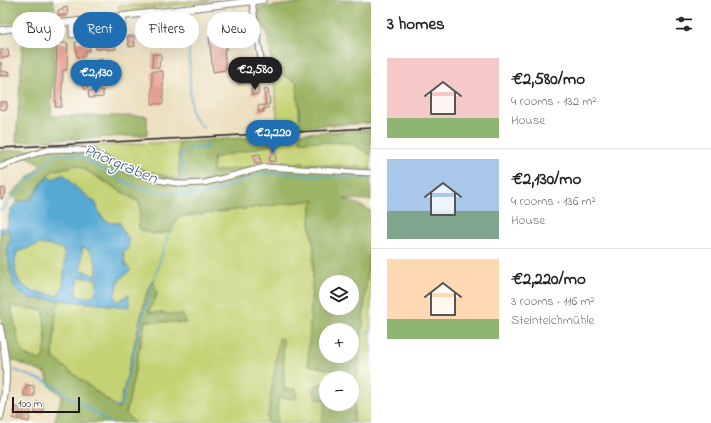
<!DOCTYPE html>
<meta charset="utf-8">
<style>
:root{--surface:#fff;--page:#f6f6f6;--text:#202124;--muted:#757577;--line:#e0e0e0;--accent:#1f6fb2}
body{margin:0;font-family:"Indie Flower",sans-serif;background:var(--page);color:var(--text);height:100vh;display:flex;flex-direction:column;font-size:15px;white-space:nowrap}
*{box-sizing:border-box;margin:0}
p{font-size:13px;color:var(--muted)}
.icon{flex:none;width:22px;height:22px;fill:none;stroke:currentColor;stroke-width:2;stroke-linecap:round;stroke-linejoin:round}
.map{position:relative;flex:1;overflow:hidden}
.side{display:flex;flex-direction:column;background:var(--surface);width:340px}
.side>*{flex:none}
.banner{position:absolute;left:12px;top:12px;width:299px;height:36px;display:flex;gap:8px}
.tools{position:absolute;left:319px;top:275px;display:grid;gap:8px}
.tools a{display:grid;place-items:center;width:40px;height:40px;border-radius:50%;background:var(--surface);box-shadow:0 4px 16px #0002;font-size:20px}
.scale{position:absolute;left:12px;bottom:10px;width:68px;box-sizing:border-box;padding-left:4px;border:2px solid #1c1c1c;border-top:0;font-size:11px;line-height:14px;white-space:nowrap;color:#1c1c1c;-webkit-text-stroke:3px #fff;paint-order:stroke}
.price{position:absolute;translate:-50% -34px;padding:0 9px;border-radius:14px;background:var(--accent);color:#fff;font-size:13px;line-height:26px;filter:drop-shadow(0 1px 2px #0008)}
.price::after{content:'';position:absolute;left:50%;top:24px;width:12px;height:9px;margin-left:-6px;background:inherit;clip-path:polygon(0 0,100% 0,50% 100%)}
.price.current{background:#222;color:#fff}
ul{padding:0;list-style:none}
li{display:flex;align-items:center;gap:12px;height:100px;padding:0 16px}
li+li{border-top:1px solid var(--line)}
li span{display:grid;place-items:center;flex:none;width:112px;height:80px;border-radius:0px;color:#555}
li>.icon{margin-inline-start:auto}
span .icon{width:48px;height:48px;fill:#fffc;stroke-width:1}
li b{font-size:17px}
h2{display:flex;justify-content:space-between;align-items:center;height:48px;padding:0 16px;font-size:17px}
.chip{padding:0 14px;border-radius:18px;background:var(--surface);box-shadow:0 4px 16px #0002;font-size:14px;line-height:36px}
.chip.current{background:var(--accent);color:#fff}
main{display:flex;flex:1;min-height:0}
.map>svg:first-child{display:block}
.green{fill:#c4d273;stroke:#707748}
.forest{fill:#9bb465;stroke:#5c6840;fill-rule:evenodd}
.water{fill:#57a9d2;stroke:#3a6277;fill-rule:evenodd}
.lines{fill:none;stroke-linecap:round;stroke-linejoin:round}
.stream{stroke:#57a9d2;stroke-width:1.5}
.building{fill:#e79d8d}
.minor-casing{stroke:#847e6e;stroke-width:7}
.major-casing{stroke:#847e6e;stroke-width:8}
.minor{stroke:#fff;stroke-width:5}
.major{stroke:#fff;stroke-width:6}
.rail{stroke:#1c1c1c;stroke-width:1.5}
.labels{text-anchor:middle;stroke-width:3;stroke-linejoin:round;paint-order:stroke}
.water-label{font-size:17px;font-style:italic;fill:#3a6277;stroke:#fff}
</style>
<main>
<div class="map">
<svg width="371" height="423" viewBox="0 0 371 423">
<rect width="100%" height="100%" fill="#fff"/>
<filter id="ink" filterUnits="userSpaceOnUse"><feTurbulence type="fractalNoise" baseFrequency=".025" numOctaves="2"/><feDisplacementMap in="SourceGraphic" scale="8" xChannelSelector="R" yChannelSelector="G"/><feConvolveMatrix kernelMatrix="1 2 1 2 8 2 1 2 1" color-interpolation-filters="sRGB"/></filter>
<filter id="wash" filterUnits="userSpaceOnUse"><feTurbulence type="fractalNoise" baseFrequency=".012" numOctaves="4" result="noise"/><feDisplacementMap in="SourceGraphic" scale="16" xChannelSelector="R" yChannelSelector="G"/><feGaussianBlur stdDeviation="0.9" result="paint"/><feColorMatrix in="noise" values="0 0 0 0 0 0 0 0 0 0 0 0 0 0 0 0 0 1.4 0 .05"/><feComposite in="paint" operator="in"/></filter>
<g filter="url(#wash)">
<rect width="100%" height="100%" fill="#ece0c0"/>
<path class="green" d="M189 0H220L119 12V6L152 5 188 1Z
M273 70 297 82 300 127 278 128Z
M300 133V141L350 143 371 155V168L283 162 213 172V158L283 142 284 135Z
M179 142V180L120 163 97 151 93 146Z
M77 165 140 203 139 229 178 217 315 200 310 222 314 250 308 365 342 372 336 378H326V383L314 387 316 398 326 401 322 423H277L278 398H296L284 389 283 339 280 338 267 423H134L126 414 145 321 185 323 183 315 148 312 153 279 146 296 119 409 53 358 56 310 60 300 128 307V294L118 302 114 295 117 288 119 280 125 264 123 250 125 235 120 223H112L103 219 98 210 96 203 73 185 68 178 54 179 48 176 52 171Z
M371 237V423H353Z
M40 244 58 247 63 250 65 258 63 287 58 296C50 294 36 293 30 290 13 282 13 267 17 252Z
M82 247C94 249 97 263 97 274L94 276 81 269Z
M79 277 95 279 97 282 96 293 91 297H77L76 292Z
M11 305 44 310 46 345 42 361 25 355 19 345Z"/>
<path class="forest" d="M0 0H53L57 20 0 24Z
M324 0H371V123L300 127 297 82 273 70 267 32 257 21 258 8Z
M56 32 51 116H147V135L16 142 23 38Z
M371 130V155L350 143 300 141V133Z
M284 135 283 142 213 158V172L283 162 371 168V200L344 199 358 204 371 211V237L353 423H322L321 422 326 402V404H352V378H336L342 372 308 365 314 250 310 222 311 205 315 200 178 217 171 232 153 234 139 229 140 202 77 165 52 171 41 184 31 199 17 202 10 195 41 166 26 155 0 166V151L93 146 97 151 120 163 179 180V142ZM326 282H352V308H326ZM326 330H352V356H326Z
M9 231 12 238 7 246 10 270 29 298 60 300 56 310 53 358 119 409 146 296 153 279 157 295 148 312 183 315 186 323 145 321 126 414 134 423H54L62 396 50 386 46 374 8 358 0 309V233ZM11 306 44 310 46 345 42 361 25 355 19 345Z
M279 338 283 339 284 389H296L297 398H278L277 423H267Z
M326 383V401L316 398 313 387Z"/>
<path class="water" d="M63 174 68 178 73 185 96 203 98 210 103 219 112 223H120L125 235 129 239 128 250H123L125 264 131 270 119 280 117 288 114 295 118 302 129 294V307L60 300 29 298 15 289 10 270 7 246 12 238 9 236V231L0 233V228H7L10 210 17 202 31 199 48 176 54 179ZM40 244 58 247 63 250 65 258 63 287 58 296C50 294 36 293 30 290 14 282 13 267 17 252ZM82 247C94 249 97 263 97 274L94 276 81 269ZM79 277 95 279 97 282 96 293 91 297H77L76 292Z"/>
<g class="lines">
<path class="stream" d="M188 1 189 0
M191 17 188 20 191 112 196 120 204 128
M184 180 181 153C188 148 197 149 206 147V142
M185 186 187 195
M0 210 5 208 6 203 56 154H67L80 156 130 184 152 191 187 195H205L259 174 272 173 371 178
M367 331H371
M14 370 47 382 96 413 110 423
M114 407 121 405 143 315 168 235"/>
</g>
<g id="blocks">
<path class="building" d="M67 7 68 15 58 16V10H63V8Z
M237 23 238 35 225 36 227 49H224L226 70 213 72 209 37 216 36 215 25Z
M127 36H134L135 46 129 47Z
M97 40H103V41L115 40 116 49 107 50V48L96 49 95 42H97Z
M89 41 90 50 85 51V56L77 57 75 42Z
M57 43H68L67 70H63L61 107H55Z
M8 49 9 57 1 58V50Z
M153 54H161V60H160L159 68 152 67Z
M103 59 104 74 96 75 95 65H97L96 60Z
M0 62H1L2 72 9 71 10 75 0 76Z
M152 71H163V104H152Z
M254 76 255 82 238 84V77Z
M83 77H87L88 89H84Z
M258 87 259 94 252 95 251 88Z
M268 89 270 104H268V108L263 109 264 112H259L258 106 266 105 264 90Z
M103 90V97L89 98 88 91Z
M0 102H7V109H5V110L0 109Z
M274 142 276 161 270 162 269 156 273 155 272 146 271 147V143Z
M260 154 261 163 255 164 253 155Z
M5 188 6 194 4 195V198L1 199 0 189Z
M26 385 34 386V396H24V389H26Z
M36 402H43V413H35Z
M14 407 21 408 19 420 12 418Z
M24 408 31 410 29 422 21 420Z"/>
</g>
</g>
<g filter="url(#ink)">
<use href="#blocks" fill-opacity="0" stroke="#847e6e" stroke-width="1"/>
<g class="lines">
<g class="minor-casing">
<path id="minor" d="M252 1 263 72
M91 20 92 33
M217 21 237 18 248 22 255 20
M72 22V35L122 30 124 16
M0 167 23 158 47 150 69 149 80 150 92 152 124 169 158 180 182 184 204 183 265 167 371 173"/>
</g>
<g class="major-casing">
<path id="major" d="M0 30 263 0
M0 327C2 337 4 348 5 358 8 378 5 398 0 417"/>
</g>
<use href="#minor" class="minor"/>
<use href="#major" class="major"/>
<path class="rail" d="M0 148 371 128"/>
</g>
</g>
<g class="labels">
<g class="water-label">
<text transform="translate(121 163) rotate(23)" y="6">Priorgraben</text>
</g>
</g>
</svg>
<div class="tools">
<a><svg class="icon" aria-label="layers" viewBox="0 0 24 24"><path d="M12 4l9 5-9 5-9-5zM3 14l9 5 9-5"/></svg></a>
<a>+</a>
<a>−</a>
</div>
<div class="scale">100 m</div>
<b class="price current" style="left:255px;top:91px">€2,580</b>
<b class="price" style="left:96px;top:94px">€2,130</b>
<b class="price" style="left:273px;top:154px">€2,220</b>
<div class="banner">
<a class="chip">Buy</a>
<a class="chip current">Rent</a>
<a class="chip">Filters</a>
<a class="chip">New</a>
</div>
</div>
<section class="side">
<h2>3 homes<svg class="icon" aria-label="filters" viewBox="0 0 24 24"><path d="M4 7h16M4 17h16"/><circle cx="9" cy="7" r="2"/><circle cx="15" cy="17" r="2"/></svg></h2>
<ul>
<li><span style="background:linear-gradient(#f6c9c9 75%,#8fb573 0)"><svg class="icon" aria-label="home" viewBox="0 0 24 24"><path d="M3 11l9-7 9 7M6 9v11h12V9"/></svg></span><div><b>€2,580/mo</b><p>4 rooms · 132 m²</p><p>House</p></div></li>
<li><span style="background:linear-gradient(#a9c7e8 65%,#7fa58c 0)"><svg class="icon" aria-label="home" viewBox="0 0 24 24"><path d="M3 11l9-7 9 7M6 9v11h12V9"/></svg></span><div><b>€2,130/mo</b><p>4 rooms · 136 m²</p><p>House</p></div></li>
<li><span style="background:linear-gradient(#ffd9b3 75%,#8fb573 0)"><svg class="icon" aria-label="home" viewBox="0 0 24 24"><path d="M3 11l9-7 9 7M6 9v11h12V9"/></svg></span><div><b>€2,220/mo</b><p>3 rooms · 116 m²</p><p>Steinteichmühle</p></div></li>
</ul>
</section>
</main>
